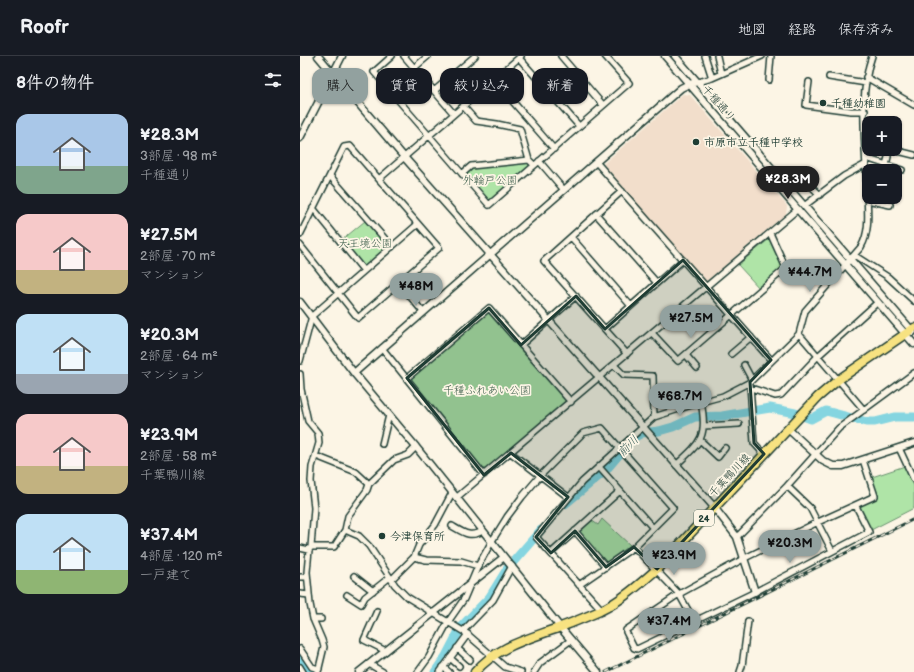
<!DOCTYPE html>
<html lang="ja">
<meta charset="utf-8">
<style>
:root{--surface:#171b24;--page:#20242c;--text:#f1f3f6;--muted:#9ea1a6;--line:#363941;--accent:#92a19f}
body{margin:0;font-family:"Balsamiq Sans","Klee One",sans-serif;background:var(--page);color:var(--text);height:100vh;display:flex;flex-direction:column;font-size:15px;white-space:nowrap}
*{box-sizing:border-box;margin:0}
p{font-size:13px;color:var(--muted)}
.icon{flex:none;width:22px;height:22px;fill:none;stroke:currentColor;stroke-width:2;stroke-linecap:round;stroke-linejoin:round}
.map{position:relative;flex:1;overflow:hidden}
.drawer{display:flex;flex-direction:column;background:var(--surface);width:300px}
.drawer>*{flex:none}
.guide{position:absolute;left:12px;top:12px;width:380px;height:36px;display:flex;gap:8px}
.buttons{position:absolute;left:562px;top:60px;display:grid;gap:8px}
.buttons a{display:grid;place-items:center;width:40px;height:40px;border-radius:8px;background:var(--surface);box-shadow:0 1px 3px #0004;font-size:20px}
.price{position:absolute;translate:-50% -34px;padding:0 9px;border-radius:14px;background:var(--accent);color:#111;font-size:13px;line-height:26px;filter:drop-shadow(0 1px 2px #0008)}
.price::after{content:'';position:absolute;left:50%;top:24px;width:12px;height:9px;margin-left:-6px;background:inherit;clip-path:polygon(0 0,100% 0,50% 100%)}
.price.current{background:#222;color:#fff}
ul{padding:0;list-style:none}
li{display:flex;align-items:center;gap:12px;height:100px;padding:0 16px}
li span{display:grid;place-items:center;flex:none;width:112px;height:80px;border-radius:12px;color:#555}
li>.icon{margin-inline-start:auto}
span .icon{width:48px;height:48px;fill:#fffc;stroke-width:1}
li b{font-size:17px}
h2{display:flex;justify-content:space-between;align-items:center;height:48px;padding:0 16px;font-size:17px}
.chip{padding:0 14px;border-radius:12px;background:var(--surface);box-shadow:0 1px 3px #0004;font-size:14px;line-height:36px}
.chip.current{background:var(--accent);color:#111}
header{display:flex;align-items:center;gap:24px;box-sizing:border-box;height:56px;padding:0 20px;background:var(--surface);border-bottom:1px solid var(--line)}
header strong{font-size:19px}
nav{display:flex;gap:22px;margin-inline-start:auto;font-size:14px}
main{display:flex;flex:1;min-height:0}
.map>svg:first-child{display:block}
.built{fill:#f2decb}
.green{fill:#afe4a7;stroke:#67906e}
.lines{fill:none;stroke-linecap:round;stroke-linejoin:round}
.river{stroke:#85d5e0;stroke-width:9}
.minor-casing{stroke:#1f3d34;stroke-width:8}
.tertiary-casing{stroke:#1f3d34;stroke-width:9}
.primary-casing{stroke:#1f3d34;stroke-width:11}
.minor{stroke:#fcf5e5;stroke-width:5}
.tertiary{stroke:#fcf5e5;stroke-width:6}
.primary{stroke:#f7e281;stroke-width:8}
.rail-casing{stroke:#1f3d34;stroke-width:3}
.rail{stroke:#fcf5e5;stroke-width:1.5;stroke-dasharray:4.5;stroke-linecap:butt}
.marked{fill:#1f3d34;fill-opacity:0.2;stroke:#1f3d34;stroke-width:3;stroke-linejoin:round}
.poi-dot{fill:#1f3d34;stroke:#fcf5e5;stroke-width:1.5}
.labels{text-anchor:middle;stroke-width:3.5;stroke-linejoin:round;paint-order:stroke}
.shield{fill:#fcf5e5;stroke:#617469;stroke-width:1}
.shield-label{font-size:10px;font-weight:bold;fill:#1f3d34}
.street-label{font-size:11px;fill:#1f3d34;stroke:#fcf5e5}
.poi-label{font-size:11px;font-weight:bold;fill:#1f3d34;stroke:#fcf5e5;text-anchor:start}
.park-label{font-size:11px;fill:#3c5e4b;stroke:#fcf5e5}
.water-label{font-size:12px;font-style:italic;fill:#335b56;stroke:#fcf5e5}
</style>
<header>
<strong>Roofr</strong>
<nav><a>地図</a><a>経路</a><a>保存済み</a></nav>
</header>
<main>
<section class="drawer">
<h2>8件の物件<svg class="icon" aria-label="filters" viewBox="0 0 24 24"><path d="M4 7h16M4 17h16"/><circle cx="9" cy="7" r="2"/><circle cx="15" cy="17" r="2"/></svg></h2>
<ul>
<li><span style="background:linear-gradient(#a9c7e8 65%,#7fa58c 0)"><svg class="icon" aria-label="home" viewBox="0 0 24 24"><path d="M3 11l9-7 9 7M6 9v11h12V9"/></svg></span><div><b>¥28.3M</b><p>3部屋 · 98 m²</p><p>千種通り</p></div></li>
<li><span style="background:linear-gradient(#f6c9c9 70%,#c2b280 0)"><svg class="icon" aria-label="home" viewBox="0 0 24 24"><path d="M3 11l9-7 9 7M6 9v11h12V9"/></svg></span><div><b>¥27.5M</b><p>2部屋 · 70 m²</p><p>マンション</p></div></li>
<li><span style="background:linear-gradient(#bfe0f5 75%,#9aa5b1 0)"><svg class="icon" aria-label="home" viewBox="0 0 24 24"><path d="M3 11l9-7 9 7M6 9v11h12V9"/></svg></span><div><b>¥20.3M</b><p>2部屋 · 64 m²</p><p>マンション</p></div></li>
<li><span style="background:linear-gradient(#f6c9c9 65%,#c2b280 0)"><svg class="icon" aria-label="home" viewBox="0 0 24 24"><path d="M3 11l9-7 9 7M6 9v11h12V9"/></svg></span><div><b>¥23.9M</b><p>2部屋 · 58 m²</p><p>千葉鴨川線</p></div></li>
<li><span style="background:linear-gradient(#bfe0f5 70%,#8fb573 0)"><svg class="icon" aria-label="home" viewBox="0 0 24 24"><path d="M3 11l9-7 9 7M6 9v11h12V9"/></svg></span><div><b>¥37.4M</b><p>4部屋 · 120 m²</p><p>一戸建て</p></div></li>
</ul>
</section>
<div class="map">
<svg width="614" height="616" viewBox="0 0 614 616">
<rect width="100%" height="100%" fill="#fcf5e5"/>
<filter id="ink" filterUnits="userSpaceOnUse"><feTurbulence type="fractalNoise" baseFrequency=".025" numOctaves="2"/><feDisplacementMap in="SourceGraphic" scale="8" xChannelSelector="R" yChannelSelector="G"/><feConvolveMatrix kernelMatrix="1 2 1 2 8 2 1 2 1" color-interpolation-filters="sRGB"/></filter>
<g filter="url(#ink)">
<path class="built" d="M383 38 390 39 487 150 486 158 407 225H404L303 108Z"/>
<path class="green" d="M227 105 230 107V110L190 144 187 143 166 119V117L172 112Z
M65 165 87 189V191L65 210H63L42 184Z
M469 183H471L484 211 483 213 460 233 438 209Z
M187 257H189L266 343V345L185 413H183L110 323 111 321Z
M605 410 614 430V452L571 474 560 451V449L578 440 572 421Z
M302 463 331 490 330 492 307 507H305L279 477V474L291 464 298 469Z"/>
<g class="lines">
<path class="river" d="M265 448 305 415 333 382 342 377 359 375 373 371 395 361 422 360 470 352 495 357 511 363 526 355 567 366H575L595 361H614
M0 601 9 616
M135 616 146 600 161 571 189 542 207 513 241 474"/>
<g class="minor-casing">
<path id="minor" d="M92 0 74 16 189 149 329 27 305 0
M104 0 154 58
M261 0 303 49
M405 0 412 22
M417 0 421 18
M219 2 279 70
M114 12 128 0
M529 21 566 27
M566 21 614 49
M194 24 254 93
M469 24 471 0
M398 26 412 22 462 0
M509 26 506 49 551 55H565
M134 35 175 0
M163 50 176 65 197 68 220 73 229 104 234 109
M590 93 614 99
M566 102 602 114
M239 105 264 134
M296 106 471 304
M586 109 588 101V93
M162 118 171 110 229 104
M499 118 520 139
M30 120 92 191
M79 123 221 0
M322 135 244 205 327 298
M567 144 590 149
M504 150 544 120 566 108
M13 152 64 215
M296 158 357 227
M0 179 44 91 50 90 139 192 58 262 0 189
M271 181 331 250
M554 199 588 221 614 245
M99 227 123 256
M305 273 383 204
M352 277 378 305 486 212 470 177
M499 278 564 354
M221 289 276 240
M82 292 184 419
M431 298 451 281
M386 299 397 312
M0 305 12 260 118 168
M314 309 324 319 353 320 354 361
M444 309 452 324
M0 318 1 333 8 365 18 377 19 387 12 411 11 425 14 452 11 491 9 494 7 516 10 548 13 563 22 584 24 591 18 616
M107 322 189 252 271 346
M450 329 454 387 464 398
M451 332 475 340 481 339 518 300 578 246
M404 370 439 368
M400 384 418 401 425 392
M82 388 89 359
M599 392 614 424
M211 397 268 441
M376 409C401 386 408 381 401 346
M299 411 353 472
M69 428 94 404 108 399 116 391
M487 430 510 452 532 495
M156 442 498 153
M556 450 569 476 455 536 337 593 334 592 326 576V574L379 538 445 502 518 466 575 440 563 404
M152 470C164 477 170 482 183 475
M45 474 59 480 69 490 95 529 107 541 166 577 205 611 221 616
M275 475 306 511
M437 481 487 430 539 372 614 317
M11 491H34L45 474 48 460 67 434 69 428 56 416 16 400
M334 491 379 538 394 565
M0 492 9 494
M251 497 320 435
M114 501 126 504 161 505 178 510
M54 520 73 535
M0 521H7
M92 523 114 501 119 489 135 469 152 437
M0 538 9 539
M47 539 61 548 65 541 90 521
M302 554 236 481 282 426 354 361 401 346 423 340 450 326 499 278 505 255 561 191C571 174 567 153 567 134 566 93 558 38 572 0
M77 555 64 584 86 595
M13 563H21
M163 575 193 544 212 510
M157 592 170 604
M0 593 12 611 19 613
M150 602 159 610
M69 608 83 616
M0 611 3 616
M143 611 149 616
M118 616 129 601 148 566 164 543 178 510 192 485 207 461 222 441 240 420 283 377 302 372 373 452 334 491 279 529
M140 616 168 578
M234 616 240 607 271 584
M440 616 442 610 448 565"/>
</g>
<g class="tertiary-casing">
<path id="tertiary" d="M18 0 104 101 414 451 437 481 455 536
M365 0 614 288
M375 0 613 276
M0 82 42 0
M0 246 54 317 116 391 260 571 298 616
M54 317 381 32 389 28 398 26
M488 373 523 405 533 410H543L614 387
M59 616 204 501"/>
</g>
<g class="primary-casing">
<path id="primary" d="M175 616C196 591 228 583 258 572 272 567 286 561 300 555 321 545 340 528 357 513L518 341 538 324 614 272"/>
</g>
<use href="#minor" class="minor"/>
<use href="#tertiary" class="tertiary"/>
<use href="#primary" class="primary"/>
<g class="rail-casing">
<path id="rail" d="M306 616 614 463"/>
</g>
<use href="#rail" class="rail"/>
</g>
</g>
<path class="marked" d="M383 204 471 304 450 326 454 387 464 398 357 513 334 491 306 511 275 475 251 497 236 481 268 441 211 397 184 419 107 322 189 252 221 289 276 240 305 273Z"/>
<g class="poi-dot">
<circle cx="523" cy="47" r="4"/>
<circle cx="396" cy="86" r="4"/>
<circle cx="82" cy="480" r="4"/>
</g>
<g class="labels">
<rect class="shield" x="394" y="454" width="20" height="16" rx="3"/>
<g class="shield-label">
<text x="404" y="466">24</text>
</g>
<g class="street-label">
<text transform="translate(419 47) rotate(49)" y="4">千種通り</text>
<text transform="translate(429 419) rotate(-47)" y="4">千葉鴨川線</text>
</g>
<g class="poi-label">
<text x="531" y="51">千種幼稚園</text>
<text x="404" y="90">市原市立千種中学校</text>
<text x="90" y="484">今津保育所</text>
</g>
<g class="park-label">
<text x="190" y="128">外輪戸公園</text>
<text x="65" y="191">天王境公園</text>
<text x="187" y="338">千種ふれあい公園</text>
</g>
<g class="water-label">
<text transform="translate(328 390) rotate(-45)" y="4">前川</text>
</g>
</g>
</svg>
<div class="buttons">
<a>+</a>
<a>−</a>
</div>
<b class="price current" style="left:488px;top:144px">¥28.3M</b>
<b class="price" style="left:510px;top:237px">¥44.7M</b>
<b class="price" style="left:116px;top:251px">¥48M</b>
<b class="price" style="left:391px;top:283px">¥27.5M</b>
<b class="price" style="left:380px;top:361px">¥68.7M</b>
<b class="price" style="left:490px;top:508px">¥20.3M</b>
<b class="price" style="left:374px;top:520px">¥23.9M</b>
<b class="price" style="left:369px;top:586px">¥37.4M</b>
<div class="guide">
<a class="chip current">購入</a>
<a class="chip">賃貸</a>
<a class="chip">絞り込み</a>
<a class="chip">新着</a>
</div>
</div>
</main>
